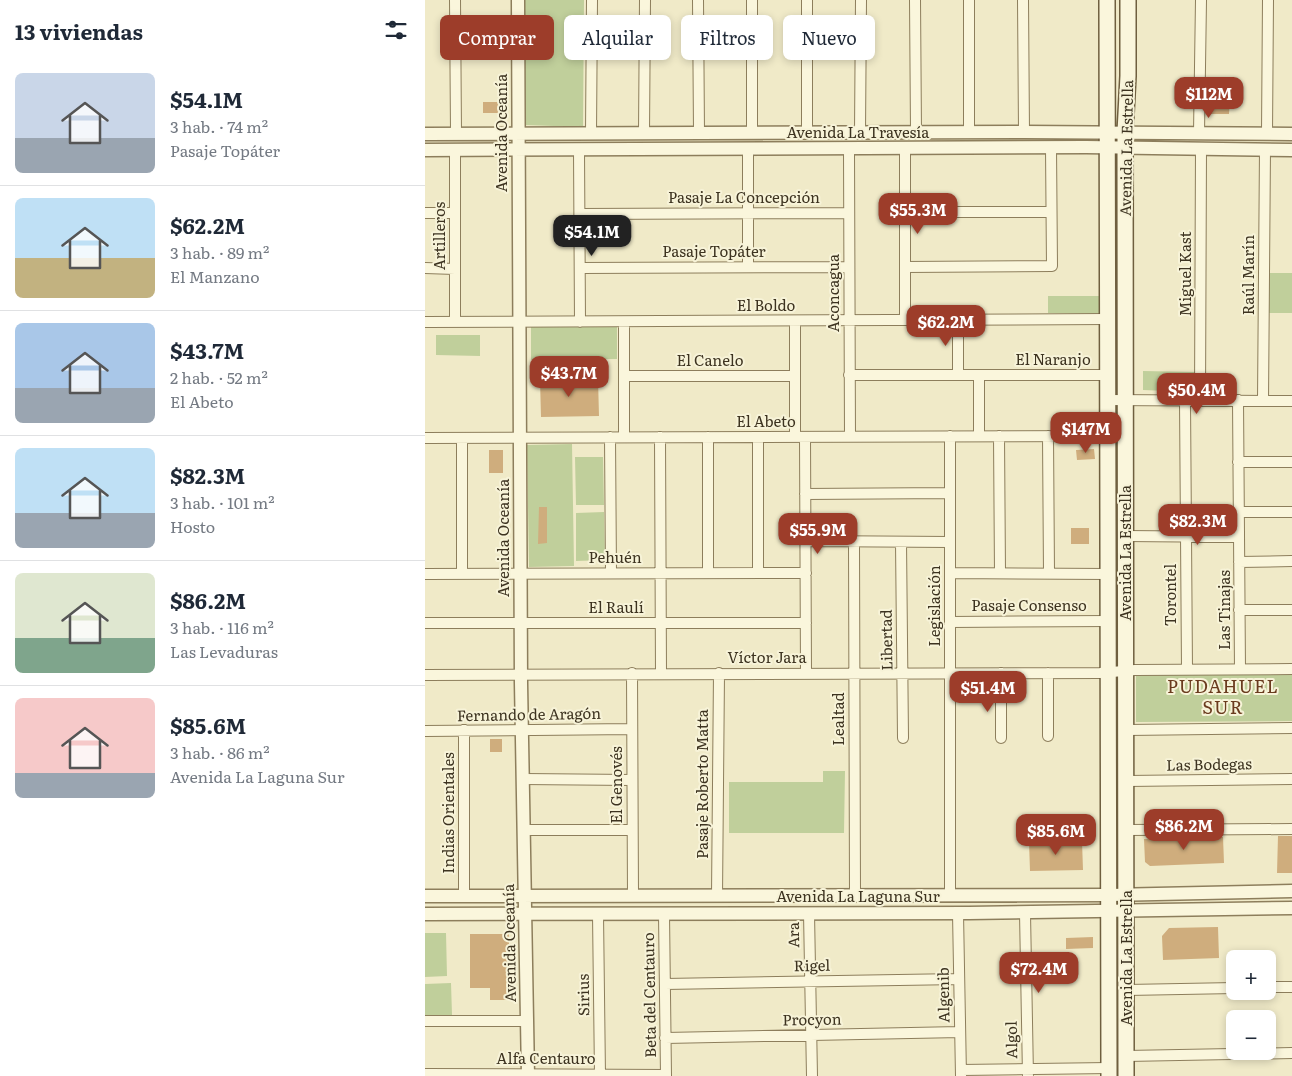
<!DOCTYPE html>
<html lang="es">
<meta charset="utf-8">
<style>
:root{--surface:#fff;--page:#f2f2f3;--text:#1f2937;--muted:#747a83;--line:#e0e1e3;--accent:#9d3d2a}
body{margin:0;font-family:Literata,serif;background:var(--page);color:var(--text);height:100vh;display:flex;flex-direction:column;font-size:19px;white-space:nowrap}
*{box-sizing:border-box;margin:0}
p{font-size:16px;color:var(--muted)}
.icon{flex:none;width:28px;height:28px;fill:none;stroke:currentColor;stroke-width:2;stroke-linecap:round;stroke-linejoin:round}
.map{position:relative;flex:1;overflow:hidden}
.panel{display:flex;flex-direction:column;background:var(--surface);width:425px}
.panel>*{flex:none}
.guide{position:absolute;left:15px;top:15px;width:475px;height:45px;display:flex;gap:10px}
.controls{position:absolute;left:801px;top:950px;display:grid;gap:10px}
.controls a{display:grid;place-items:center;width:50px;height:50px;border-radius:8px;background:var(--surface);box-shadow:0 2px 8px #0003;font-size:25px}
.price{position:absolute;translate:-50% -42px;padding:0 11px;border-radius:10px;background:var(--accent);color:#fff;font-size:16px;line-height:32px;filter:drop-shadow(0 1px 2px #0008)}
.price::after{content:'';position:absolute;left:50%;top:30px;width:15px;height:11px;margin-left:-8px;background:inherit;clip-path:polygon(0 0,100% 0,50% 100%)}
.price.selected{background:#222;color:#fff}
ul{padding:0;list-style:none}
li{display:flex;align-items:center;gap:15px;height:125px;padding:0 15px}
li+li{border-top:1px solid var(--line)}
li span{display:grid;place-items:center;flex:none;width:140px;height:100px;border-radius:8px;color:#555}
li>.icon{margin-inline-start:auto}
span .icon{width:60px;height:60px;fill:#fffc;stroke-width:1}
li b{font-size:21px}
h2{display:flex;justify-content:space-between;align-items:center;height:60px;padding:0 15px;font-size:21px}
.pill{padding:0 18px;border-radius:8px;background:var(--surface);box-shadow:0 2px 8px #0003;font-size:18px;line-height:45px}
.pill.selected{background:var(--accent);color:#fff}
main{display:flex;flex:1;min-height:0}
.map>svg:first-child{display:block}
.green{fill:#c0cf9b}
.building{fill:#cfad7d}
.lines{fill:none;stroke-linecap:round;stroke-linejoin:round}
.minor-casing{stroke:#8d7e5c;stroke-width:12}
.tertiary-casing{stroke:#8d7e5c;stroke-width:15}
.secondary-casing{stroke:#6f5f3f;stroke-width:18}
.minor{stroke:#faf6dc;stroke-width:10}
.tertiary{stroke:#faf6dc;stroke-width:12}
.secondary{stroke:#faf6dc;stroke-width:15}
.labels{text-anchor:middle;stroke-width:4;stroke-linejoin:round;paint-order:stroke}
.street-label{font-size:15px;fill:#3d3320;stroke:#f7f3d8}
.quarter-label{font-size:18px;letter-spacing:1px;fill:#6a3b1e;stroke:#f7f3d8}
</style>
<main>
<section class="panel">
<h2>13 viviendas<svg class="icon" aria-label="filters" viewBox="0 0 24 24"><path d="M4 7h16M4 17h16"/><circle cx="9" cy="7" r="2"/><circle cx="15" cy="17" r="2"/></svg></h2>
<ul>
<li><span style="background:linear-gradient(#c9d6e8 65%,#9aa5b1 0)"><svg class="icon" aria-label="home" viewBox="0 0 24 24"><path d="M3 11l9-7 9 7M6 9v11h12V9"/></svg></span><div><b>$54.1M</b><p>3 hab. · 74 m²</p><p>Pasaje Topáter</p></div></li>
<li><span style="background:linear-gradient(#bfe0f5 60%,#c2b280 0)"><svg class="icon" aria-label="home" viewBox="0 0 24 24"><path d="M3 11l9-7 9 7M6 9v11h12V9"/></svg></span><div><b>$62.2M</b><p>3 hab. · 89 m²</p><p>El Manzano</p></div></li>
<li><span style="background:linear-gradient(#a9c7e8 65%,#9aa5b1 0)"><svg class="icon" aria-label="home" viewBox="0 0 24 24"><path d="M3 11l9-7 9 7M6 9v11h12V9"/></svg></span><div><b>$43.7M</b><p>2 hab. · 52 m²</p><p>El Abeto</p></div></li>
<li><span style="background:linear-gradient(#bfe0f5 65%,#9aa5b1 0)"><svg class="icon" aria-label="home" viewBox="0 0 24 24"><path d="M3 11l9-7 9 7M6 9v11h12V9"/></svg></span><div><b>$82.3M</b><p>3 hab. · 101 m²</p><p>Hosto</p></div></li>
<li><span style="background:linear-gradient(#dfe7d0 65%,#7fa58c 0)"><svg class="icon" aria-label="home" viewBox="0 0 24 24"><path d="M3 11l9-7 9 7M6 9v11h12V9"/></svg></span><div><b>$86.2M</b><p>3 hab. · 116 m²</p><p>Las Levaduras</p></div></li>
<li><span style="background:linear-gradient(#f6c9c9 75%,#9aa5b1 0)"><svg class="icon" aria-label="home" viewBox="0 0 24 24"><path d="M3 11l9-7 9 7M6 9v11h12V9"/></svg></span><div><b>$85.6M</b><p>3 hab. · 86 m²</p><p>Avenida La Laguna Sur</p></div></li>
</ul>
</section>
<div class="map">
<svg width="867" height="1076" viewBox="0 0 867 1076">
<rect width="100%" height="100%" fill="#f0eac8"/>
<path class="green" d="M100 0H159L158 127 99 125Z
M844 273H867V313H844Z
M623 296H677L676 314 623 313Z
M192 325V359L106 360V326Z
M11 335H55V356L11 355Z
M718 371 770 372V385L767 392 718 390Z
M147 444 149 566 104 567 102 445Z
M150 457H178L179 505H151Z
M179 512 180 560 151 561V513Z
M867 673V721L711 722V674Z
M398 771H420L419 833H304V782H398Z
M0 933H21L22 976 0 977Z
M26 983 27 1015 0 1016V984Z"/>
<path class="building" d="M781 98 805 99 804 114H781Z
M58 102H80V113H58Z
M115 379H173L174 416 116 417Z
M669 449 670 459 652 460 651 450Z
M64 450H78V473H64Z
M114 507H122V543L113 544Z
M646 528H664V544H646Z
M65 739H77V752H65Z
M853 836H867V873H852Z
M798 837 799 863 725 866 720 862 719 839Z
M657 841 658 870 605 871 604 842Z
M793 927 794 958 738 960 737 936 744 928Z
M45 934H84V1000H65V988H45Z
M668 937V948L641 949V938Z"/>
<g class="lines">
<g class="minor-casing">
<path id="minor" d="M30 0 31 133
M273 0 274 132
M490 0 491 132
M598 0 599 132
M327 132V0
M382 132V0
M435 132 436 0
M544 132V0
M166 133 167 0
M219 133 220 0
M774 133 776 0
M842 133 843 0
M154 150 155 322
M323 150V267
M424 150 425 437
M480 212H626
M0 213H30
M155 214 424 213
M480 267 627 266 626 148
M0 268 30 269
M155 268 424 267
M480 320V149
M533 320V375
M0 322 682 319
M30 322V150
M199 322V437
M424 375H682
M199 376H370
M682 400 867 401
M813 400 815 669
M760 401 762 669
M775 401 776 149
M838 401 840 149
M554 436V375
M574 436 575 573
M623 436 624 573
M185 437 186 573
M235 437 236 673
M283 437V573
M333 437V573
M370 437V321
M380 437 381 673
M0 438 683 436
M37 438V574
M813 462H867
M380 494 525 493
M814 512H867
M701 536 814 537
M381 541 525 542
M429 542 430 895
M476 542 478 738
M814 562 867 561
M525 573 684 574
M0 574 381 573
M814 610H867
M525 622 684 621
M0 623H381
M207 673 208 896
M623 673V736
M0 675 675 673 710 670 867 669
M702 730 867 728
M0 731 207 729
M576 738V673
M98 779 207 780
M702 781 867 779
M99 830H207
M702 830 867 829
M39 896V730
M292 896 294 673
M525 896V436
M384 913 387 1076
M533 913 536 1076
M600 913 603 1076
M173 914 175 1076
M239 914 241 1076
M240 984 534 979
M842 987H867
M702 990 810 988
M0 1021H102
M240 1038 535 1032
M701 1056 867 1053
M536 1070 684 1068
M0 1074 241 1075"/>
</g>
<g class="tertiary-casing">
<path id="tertiary" d="M93 0 96 683 103 1076
M0 134 599 132 867 134
M0 150 661 147 867 150
M0 896 685 895 867 891
M0 914 544 913 867 908"/>
</g>
<g class="secondary-casing">
<path id="secondary" d="M682 0 684 1076
M701 1076 700 132 703 76V0"/>
</g>
<use href="#minor" class="minor"/>
<use href="#tertiary" class="tertiary"/>
<use href="#secondary" class="secondary"/>
</g>
<g class="labels">
<g class="street-label">
<text transform="translate(77 133) rotate(-90)" y="5">Avenida Oceanía</text>
<text x="433" y="138">Avenida La Travesía</text>
<text transform="translate(702 148) rotate(-89)" y="5">Avenida La Estrella</text>
<text x="319" y="203">Pasaje La Concepción</text>
<text transform="translate(15 236) rotate(-90)" y="5">Artilleros</text>
<text x="289" y="257">Pasaje Topáter</text>
<text transform="translate(761 274) rotate(-90)" y="5">Miguel Kast</text>
<text transform="translate(824 275) rotate(-90)" y="5">Raúl Marín</text>
<text transform="translate(409 293) rotate(-90)" y="5">Aconcagua</text>
<text x="341" y="311">El Boldo</text>
<text x="628" y="365">El Naranjo</text>
<text x="285" y="366">El Canelo</text>
<text x="341" y="427">El Abeto</text>
<text transform="translate(79 538) rotate(-90)" y="5">Avenida Oceanía</text>
<text transform="translate(701 553) rotate(-90)" y="5">Avenida La Estrella</text>
<text x="190" y="563">Pehuén</text>
<text transform="translate(746 595) rotate(-90)" y="5">Torontel</text>
<text transform="translate(510 606) rotate(-90)" y="5">Legislación</text>
<text x="604" y="611">Pasaje Consenso</text>
<text x="191" y="613">El Raulí</text>
<text transform="translate(800 610) rotate(-90)" y="5">Las Tinajas</text>
<text transform="translate(462 640) rotate(-91)" y="5">Libertad</text>
<text x="342" y="663">Víctor Jara</text>
<text transform="translate(104 715) rotate(-1)" y="5">Fernando de Aragón</text>
<text transform="translate(414 719) rotate(-90)" y="5">Lealtad</text>
<text transform="translate(784 765) rotate(-1)" y="5">Las Bodegas</text>
<text transform="translate(278 784) rotate(-90)" y="5">Pasaje Roberto Matta</text>
<text transform="translate(192 785) rotate(-90)" y="5">El Genovés</text>
<text transform="translate(24 813) rotate(-90)" y="5">Indias Orientales</text>
<text x="433" y="902">Avenida La Laguna Sur</text>
<text transform="translate(369 935) rotate(-91)" y="5">Ara</text>
<text transform="translate(85 943) rotate(-91)" y="5">Avenida Oceanía</text>
<text transform="translate(702 958) rotate(-90)" y="5">Avenida La Estrella</text>
<text transform="translate(387 966) rotate(-1)" y="5">Rigel</text>
<text transform="translate(159 995) rotate(-91)" y="5">Sirius</text>
<text transform="translate(225 995) rotate(-91)" y="5">Beta del Centauro</text>
<text transform="translate(519 995) rotate(-91)" y="5">Algenib</text>
<text transform="translate(387 1020) rotate(-1)" y="5">Procyon</text>
<text transform="translate(587 1040) rotate(-91)" y="5">Algol</text>
<text x="121" y="1064">Alfa Centauro</text>
</g>
<g class="quarter-label">
<text x="798" y="693">PUDAHUEL<tspan x="798" dy="21">SUR</tspan></text>
</g>
</g>
</svg>
<div class="controls">
<a>+</a>
<a>−</a>
</div>
<b class="price" style="left:784px;top:119px">$112M</b>
<b class="price" style="left:493px;top:235px">$55.3M</b>
<b class="price selected" style="left:167px;top:257px">$54.1M</b>
<b class="price" style="left:521px;top:347px">$62.2M</b>
<b class="price" style="left:144px;top:398px">$43.7M</b>
<b class="price" style="left:772px;top:415px">$50.4M</b>
<b class="price" style="left:661px;top:454px">$147M</b>
<b class="price" style="left:773px;top:546px">$82.3M</b>
<b class="price" style="left:393px;top:555px">$55.9M</b>
<b class="price" style="left:563px;top:713px">$51.4M</b>
<b class="price" style="left:759px;top:851px">$86.2M</b>
<b class="price" style="left:631px;top:856px">$85.6M</b>
<b class="price" style="left:614px;top:994px">$72.4M</b>
<div class="guide">
<a class="pill selected">Comprar</a>
<a class="pill">Alquilar</a>
<a class="pill">Filtros</a>
<a class="pill">Nuevo</a>
</div>
</div>
</main>
